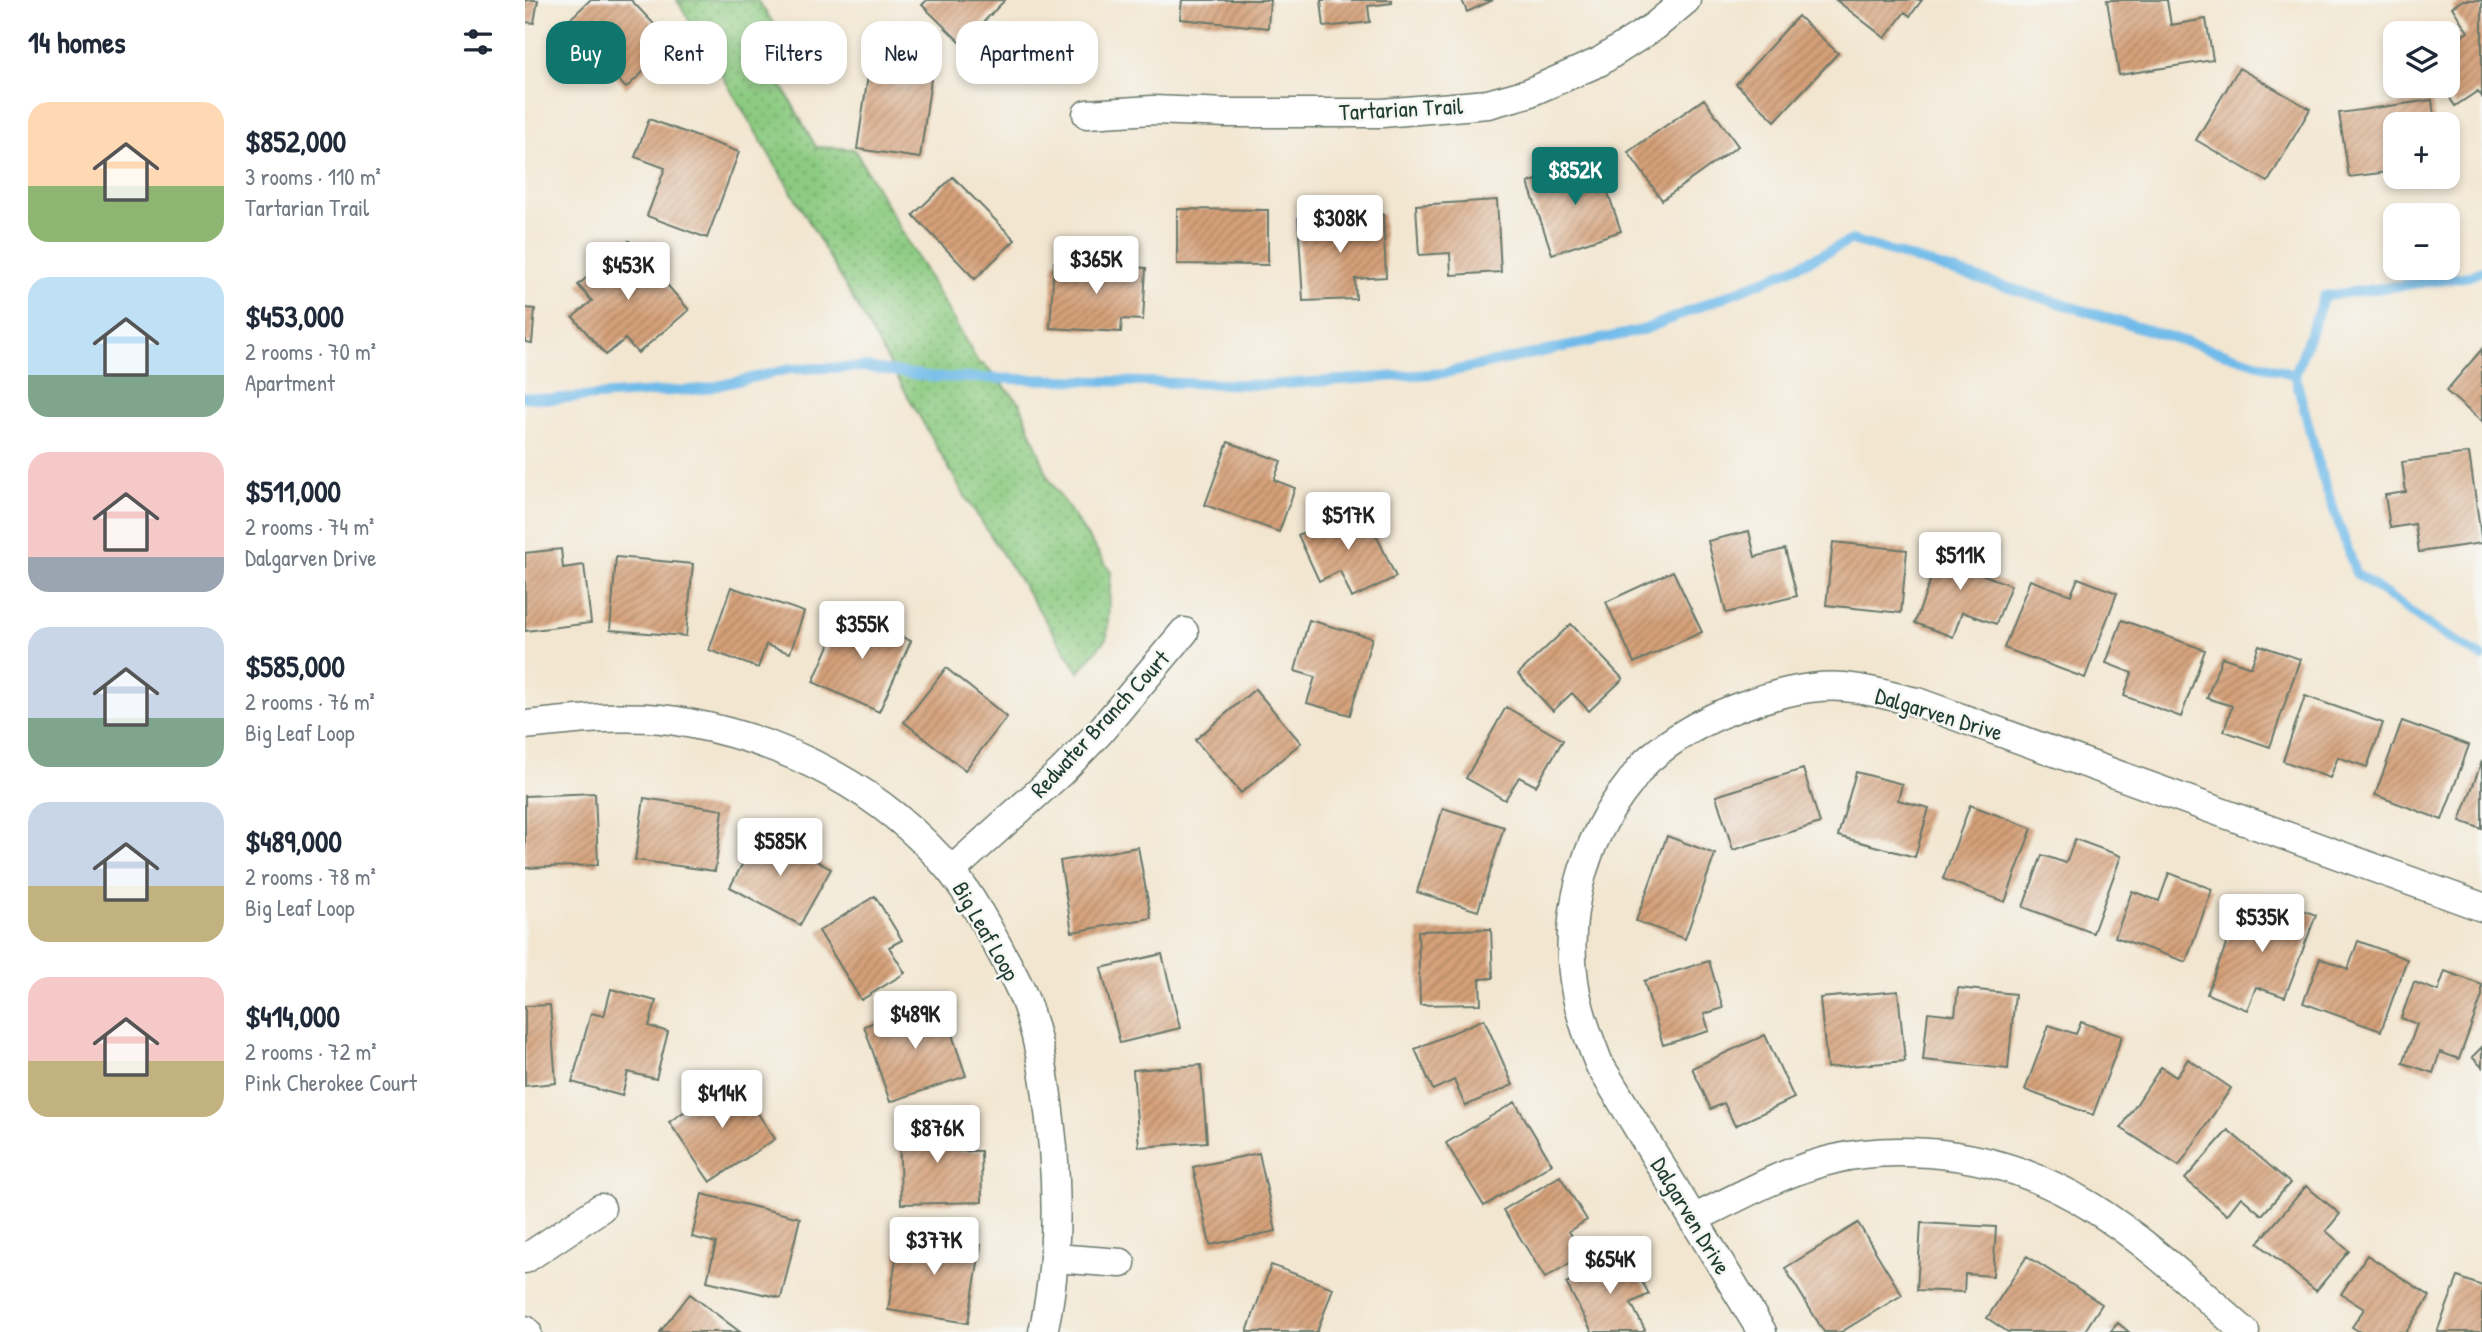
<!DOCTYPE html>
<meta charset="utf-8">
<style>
:root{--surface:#fff;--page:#f6f6f7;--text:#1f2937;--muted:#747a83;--accent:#0f766e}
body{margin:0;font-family:"Patrick Hand",sans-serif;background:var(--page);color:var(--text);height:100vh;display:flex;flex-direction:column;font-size:26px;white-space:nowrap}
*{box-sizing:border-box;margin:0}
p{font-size:23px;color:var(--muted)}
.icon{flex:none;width:38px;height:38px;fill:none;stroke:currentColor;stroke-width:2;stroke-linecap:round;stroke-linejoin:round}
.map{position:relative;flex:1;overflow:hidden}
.sheet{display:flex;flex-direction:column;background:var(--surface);width:525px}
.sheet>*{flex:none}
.hud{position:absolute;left:21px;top:21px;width:665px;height:63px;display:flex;gap:14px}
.buttons{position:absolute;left:1858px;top:21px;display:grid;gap:14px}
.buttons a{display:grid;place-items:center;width:77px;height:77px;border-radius:14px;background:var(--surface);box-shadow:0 4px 10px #0003;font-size:35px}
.price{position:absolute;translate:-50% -60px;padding:0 16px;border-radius:7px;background:#fff;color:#222;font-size:23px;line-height:46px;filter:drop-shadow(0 2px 4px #0008)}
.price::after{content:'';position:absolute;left:50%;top:42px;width:21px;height:16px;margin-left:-10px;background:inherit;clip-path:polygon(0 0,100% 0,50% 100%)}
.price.selected{background:var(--accent);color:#fff}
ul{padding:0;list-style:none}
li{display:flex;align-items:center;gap:21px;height:175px;padding:0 28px}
li span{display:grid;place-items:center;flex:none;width:196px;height:140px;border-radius:21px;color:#555}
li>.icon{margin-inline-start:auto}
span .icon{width:84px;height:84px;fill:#fffc;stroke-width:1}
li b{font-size:30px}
h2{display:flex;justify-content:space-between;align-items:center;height:84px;padding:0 28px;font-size:30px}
.tag{padding:0 24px;border-radius:21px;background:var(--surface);box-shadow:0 4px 10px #0003;font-size:24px;line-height:63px}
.tag.selected{background:var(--accent);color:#fff}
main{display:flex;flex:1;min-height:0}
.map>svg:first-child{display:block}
.grass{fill:url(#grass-dots);stroke:#56845a;stroke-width:2}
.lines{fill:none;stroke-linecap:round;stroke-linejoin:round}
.stream{stroke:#71bbea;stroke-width:10}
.building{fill:url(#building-hatch)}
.street-casing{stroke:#69786b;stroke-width:31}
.street{stroke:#fff;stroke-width:28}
.labels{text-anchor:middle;stroke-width:5;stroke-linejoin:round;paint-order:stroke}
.street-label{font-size:23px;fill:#1f3d34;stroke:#f6f6f2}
</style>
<main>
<section class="sheet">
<h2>14 homes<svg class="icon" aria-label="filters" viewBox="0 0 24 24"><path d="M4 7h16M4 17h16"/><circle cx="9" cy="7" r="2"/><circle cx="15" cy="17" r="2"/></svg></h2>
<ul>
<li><span style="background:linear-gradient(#ffd9b3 60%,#8fb573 0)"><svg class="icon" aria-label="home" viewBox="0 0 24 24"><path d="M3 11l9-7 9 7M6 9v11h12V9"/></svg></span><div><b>$852,000</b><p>3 rooms · 110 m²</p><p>Tartarian Trail</p></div></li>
<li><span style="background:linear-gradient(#bfe0f5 70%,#7fa58c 0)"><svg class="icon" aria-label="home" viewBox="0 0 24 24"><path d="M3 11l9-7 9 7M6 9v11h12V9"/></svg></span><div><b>$453,000</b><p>2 rooms · 70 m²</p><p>Apartment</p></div></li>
<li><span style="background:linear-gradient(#f6c9c9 75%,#9aa5b1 0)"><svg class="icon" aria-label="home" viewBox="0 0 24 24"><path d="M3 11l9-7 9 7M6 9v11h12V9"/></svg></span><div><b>$511,000</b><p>2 rooms · 74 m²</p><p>Dalgarven Drive</p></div></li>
<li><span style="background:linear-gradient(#c9d6e8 65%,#7fa58c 0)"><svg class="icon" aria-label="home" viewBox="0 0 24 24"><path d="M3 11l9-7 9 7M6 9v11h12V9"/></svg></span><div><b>$585,000</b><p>2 rooms · 76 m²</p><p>Big Leaf Loop</p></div></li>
<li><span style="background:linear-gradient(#c9d6e8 60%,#c2b280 0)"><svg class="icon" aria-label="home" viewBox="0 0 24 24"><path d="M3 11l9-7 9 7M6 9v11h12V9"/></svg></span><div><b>$489,000</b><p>2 rooms · 78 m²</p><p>Big Leaf Loop</p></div></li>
<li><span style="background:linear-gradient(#f6c9c9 60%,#c2b280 0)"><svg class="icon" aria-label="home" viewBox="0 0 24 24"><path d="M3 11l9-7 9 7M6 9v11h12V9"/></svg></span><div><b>$414,000</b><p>2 rooms · 72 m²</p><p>Pink Cherokee Court</p></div></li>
</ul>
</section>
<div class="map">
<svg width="1957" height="1332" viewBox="0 0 1957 1332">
<defs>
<pattern id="grass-dots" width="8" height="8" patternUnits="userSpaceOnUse" patternTransform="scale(1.75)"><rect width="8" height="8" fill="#8ccb81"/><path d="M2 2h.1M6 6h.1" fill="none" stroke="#72a66a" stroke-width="1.8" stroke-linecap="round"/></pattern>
<pattern id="building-hatch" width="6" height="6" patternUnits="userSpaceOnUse" patternTransform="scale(1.75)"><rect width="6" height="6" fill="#d5a079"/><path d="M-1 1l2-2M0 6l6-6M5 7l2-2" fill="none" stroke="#ac8464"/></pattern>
</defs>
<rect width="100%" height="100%" fill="#f6f6f2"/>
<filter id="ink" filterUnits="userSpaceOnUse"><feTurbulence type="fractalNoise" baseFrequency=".0143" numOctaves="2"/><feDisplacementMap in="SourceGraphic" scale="14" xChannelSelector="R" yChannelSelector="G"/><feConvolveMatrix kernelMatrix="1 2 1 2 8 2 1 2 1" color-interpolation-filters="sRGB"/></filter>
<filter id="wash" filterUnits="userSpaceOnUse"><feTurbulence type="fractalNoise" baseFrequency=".00686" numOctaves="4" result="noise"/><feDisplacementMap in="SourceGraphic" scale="28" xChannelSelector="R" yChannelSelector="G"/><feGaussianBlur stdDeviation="1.57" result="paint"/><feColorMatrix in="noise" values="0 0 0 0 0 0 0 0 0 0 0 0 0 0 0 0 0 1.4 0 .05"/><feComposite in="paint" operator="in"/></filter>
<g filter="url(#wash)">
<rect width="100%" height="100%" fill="#f2e6d0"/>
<path class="grass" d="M152 0H232L278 65 255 82 291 147 329 149 454 364H458L495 403 524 479 586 572 582 637 554 672 438 493 278 211Z"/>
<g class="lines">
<path class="stream" d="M1957 271 1945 276 1799 296 1770 375 1797 476 1831 573 1909 629 1957 657
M0 397 25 399 179 389 265 369 340 367 408 377 743 385 919 373 1118 330 1262 271 1327 240 1770 375"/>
</g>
<g id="blocks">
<path class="building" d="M0 0H13L9 23 0 22Z
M65 0H106L148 44 101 88 41 23Z
M402 0H480L437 44 397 5Z
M657 0H745L743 28 655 19Z
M796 0H867V3L843 6 845 22 799 27Z
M937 0H968L942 12Z
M1311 0H1397L1385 16 1380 12 1360 38Z
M1582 0H1642L1646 25 1681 19 1688 60 1594 75Z
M1938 0H1957V97L1953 91 1930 106 1917 86H1923V44L1943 32 1927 7Z
M1273 16 1313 53 1250 121 1211 84Z
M345 62 407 72 395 158 332 149Z
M1714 68 1785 109 1743 182 1671 140Z
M1179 99 1213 146 1137 200 1103 152Z
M1907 100 1910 124H1871V171L1824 177 1814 113Z
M124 119 214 152 182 238 122 216 140 168 110 157Z
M1072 160 1096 231 1027 254 1003 183Z
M428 177 490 240 450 279 388 215Z
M972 200 976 272 926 275 925 253 894 255 891 205Z
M652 209 743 210V265L652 264Z
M858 214 861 277 830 279 831 299 778 301 773 218Z
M104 241 164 310 113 353 100 339 81 355 48 317 67 301 53 285Z
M529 262 621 268 618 320 597 319 596 332 525 328Z
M0 308 10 309 7 343 0 342Z
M1957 349V422L1921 391Z
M703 442 756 461 749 480 770 488 754 532 680 505Z
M1944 453 1957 543 1894 552 1890 524 1865 528 1860 495 1881 492 1877 462Z
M837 505 871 577 827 598 815 571 794 581 773 535Z
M1224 531 1230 557 1260 549 1272 596 1201 613 1183 541Z
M1308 542 1382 550 1376 613 1301 605Z
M1419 542 1459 557 1453 573 1486 585 1471 624 1437 612 1428 637 1390 623Z
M36 549 38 568 59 565 66 623 0 631V553Z
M91 557 168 564 161 636 85 630Z
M1148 571 1177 632 1109 663 1081 602Z
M1553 578 1592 593 1560 678 1479 648 1505 580 1546 595Z
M206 587 279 612 265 653 241 645 233 668 184 650Z
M319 611 386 641 354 712 288 682Z
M784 620 847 638 825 715 782 703 790 677 770 671Z
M1597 620 1680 650 1656 717 1599 696 1607 673 1581 663Z
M1046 624 1098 679 1064 711 1047 693 1028 711 993 674Z
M1734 645 1775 659 1745 747 1699 731 1707 706 1682 698 1697 657 1726 667Z
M421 668 482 717 440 770 379 722Z
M730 689 776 743 716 793 670 740Z
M1780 696 1858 723 1842 767 1813 757 1805 778 1758 761Z
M981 707 1038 740 1011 786 994 777 980 800 941 778Z
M1877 721 1944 745 1917 820 1850 795Z
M1957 761V829L1935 821Z
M1278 769 1295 823 1208 850 1191 796Z
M1331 772 1377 784 1373 800 1404 808 1390 857 1313 836Z
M70 793 73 865 0 868V796Z
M119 798 198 810 190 871 110 860Z
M1445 805 1507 828 1480 902 1418 879Z
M918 808 979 827 953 911 892 892Z
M235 831 306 869 275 925 205 887Z
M1142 836 1190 854 1160 939 1111 921Z
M1550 839 1596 856 1568 933 1498 907 1517 855 1541 863Z
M613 847 626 918 547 932 535 861Z
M1644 873 1687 889 1661 962 1590 937 1607 891 1634 901Z
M350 896 377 940 364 947 380 973 336 1000 294 931Z
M1747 899 1791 915 1760 997 1731 987 1722 1010 1682 994 1715 909 1739 918Z
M966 929 968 978 955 979 956 1004 895 1005 893 931Z
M1833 941 1882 959 1856 1031 1778 1003 1795 958 1823 969Z
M637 954 655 1028 595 1043 576 968Z
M1184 961 1198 1008 1179 1014 1184 1031 1138 1045 1119 981Z
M1920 971 1957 985V996L1934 1059 1915 1052 1908 1073 1878 1063 1892 1024 1876 1018 1889 982 1913 991Z
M1433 988 1490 994 1483 1069 1398 1060 1403 1012 1430 1015Z
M86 989 131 1001 124 1026 143 1032 131 1079 103 1072 97 1096 47 1082 66 1013 79 1016Z
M1373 991 1380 1061 1302 1068 1295 998Z
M415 999 441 1076 365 1102 339 1026Z
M25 1005 31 1083 0 1086V1006Z
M959 1019 988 1085 940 1106 929 1080 908 1090 890 1049Z
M1556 1022 1597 1036 1568 1115 1500 1090 1524 1025 1551 1034Z
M1240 1035 1269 1098 1210 1126 1199 1103 1186 1109 1167 1068Z
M1957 1047V1067L1947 1057Z
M1663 1059 1706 1088 1654 1166 1596 1128 1636 1067 1651 1077Z
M676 1065 682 1142 614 1147 608 1070Z
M209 1078 250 1139 185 1182 144 1122Z
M990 1102 1027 1164 959 1206 921 1143Z
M431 1121V1151H456L457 1202 376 1204 374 1122Z
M1703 1130 1765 1183 1737 1215 1716 1197 1702 1215 1660 1179Z
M734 1153 751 1231 685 1245 668 1167Z
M1035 1176 1062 1220 1044 1231 1058 1255 1020 1278 978 1210Z
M1781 1186 1815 1214 1801 1231 1824 1251 1791 1291 1733 1243Z
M177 1194 275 1218 256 1298 182 1281 191 1243 167 1237Z
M1333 1223 1377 1295 1316 1332H1299L1260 1268Z
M1396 1223 1471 1227 1468 1276 1440 1274 1439 1292 1392 1290Z
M375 1232 456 1245 443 1323 363 1310Z
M1100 1251 1124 1294 1106 1303 1120 1330 1117 1332H1067L1041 1283Z
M1842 1255 1905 1296 1881 1332H1835L1827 1327 1839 1309 1816 1294Z
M1502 1256 1577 1304 1559 1332H1483L1462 1318Z
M746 1265 808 1288 792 1332H722Z
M1933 1277 1957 1286V1332H1912Z
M165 1294 215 1332H135Z
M1593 1323 1604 1332H1585Z"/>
</g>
</g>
<g filter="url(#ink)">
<use href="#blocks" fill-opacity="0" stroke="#69786b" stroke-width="2"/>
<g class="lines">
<g class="street-casing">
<path id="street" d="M562 114 628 110 703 113H857L963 104 1003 93 1074 62 1130 26 1161 0
M0 725C54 720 110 712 163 723 264 742 359 791 425 870 446 896 462 926 478 956 485 969 493 983 499 998 517 1045 523 1098 528 1148 533 1210 532 1271 518 1332
M426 871 536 772 573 734 659 632
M1168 1219C1214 1197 1260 1170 1310 1159 1340 1151 1373 1151 1404 1153 1542 1163 1623 1246 1720 1332
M530 1258 596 1263
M0 1259 76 1208
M0 1330 2 1332
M1237 1332 1074 1064C1065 1041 1056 1018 1051 993 1037 919 1057 842 1104 784 1110 776 1116 766 1124 759 1150 737 1179 720 1211 708 1244 696 1282 684 1319 687 1343 689 1368 697 1392 702L1957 907"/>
</g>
<use href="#street" class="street"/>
</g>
</g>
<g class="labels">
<g class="street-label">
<text transform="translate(876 109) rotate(-3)" y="8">Tartarian Trail</text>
<text transform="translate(1414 714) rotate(17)" y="8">Dalgarven Drive</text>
<text transform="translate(575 724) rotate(-47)" y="8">Redwater Branch Court</text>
<text transform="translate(461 931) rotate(60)" y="8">Big Leaf Loop</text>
<text transform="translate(1166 1216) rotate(59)" y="8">Dalgarven Drive</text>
</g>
</g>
</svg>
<div class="buttons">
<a><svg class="icon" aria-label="layers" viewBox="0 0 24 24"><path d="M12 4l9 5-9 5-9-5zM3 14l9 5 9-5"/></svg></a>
<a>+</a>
<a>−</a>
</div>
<b class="price selected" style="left:1050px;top:207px">$852K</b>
<b class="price" style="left:815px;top:255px">$308K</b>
<b class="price" style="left:571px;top:296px">$365K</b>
<b class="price" style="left:103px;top:302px">$453K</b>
<b class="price" style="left:823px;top:552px">$517K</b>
<b class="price" style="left:1435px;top:592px">$511K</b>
<b class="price" style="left:337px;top:661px">$355K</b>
<b class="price" style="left:255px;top:878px">$585K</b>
<b class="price" style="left:1737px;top:954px">$535K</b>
<b class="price" style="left:390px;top:1051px">$489K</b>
<b class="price" style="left:197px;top:1130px">$414K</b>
<b class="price" style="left:412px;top:1165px">$876K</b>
<b class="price" style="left:409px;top:1277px">$377K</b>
<b class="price" style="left:1085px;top:1296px">$654K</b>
<div class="hud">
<a class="tag selected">Buy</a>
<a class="tag">Rent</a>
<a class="tag">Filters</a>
<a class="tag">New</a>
<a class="tag">Apartment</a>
</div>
</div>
</main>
